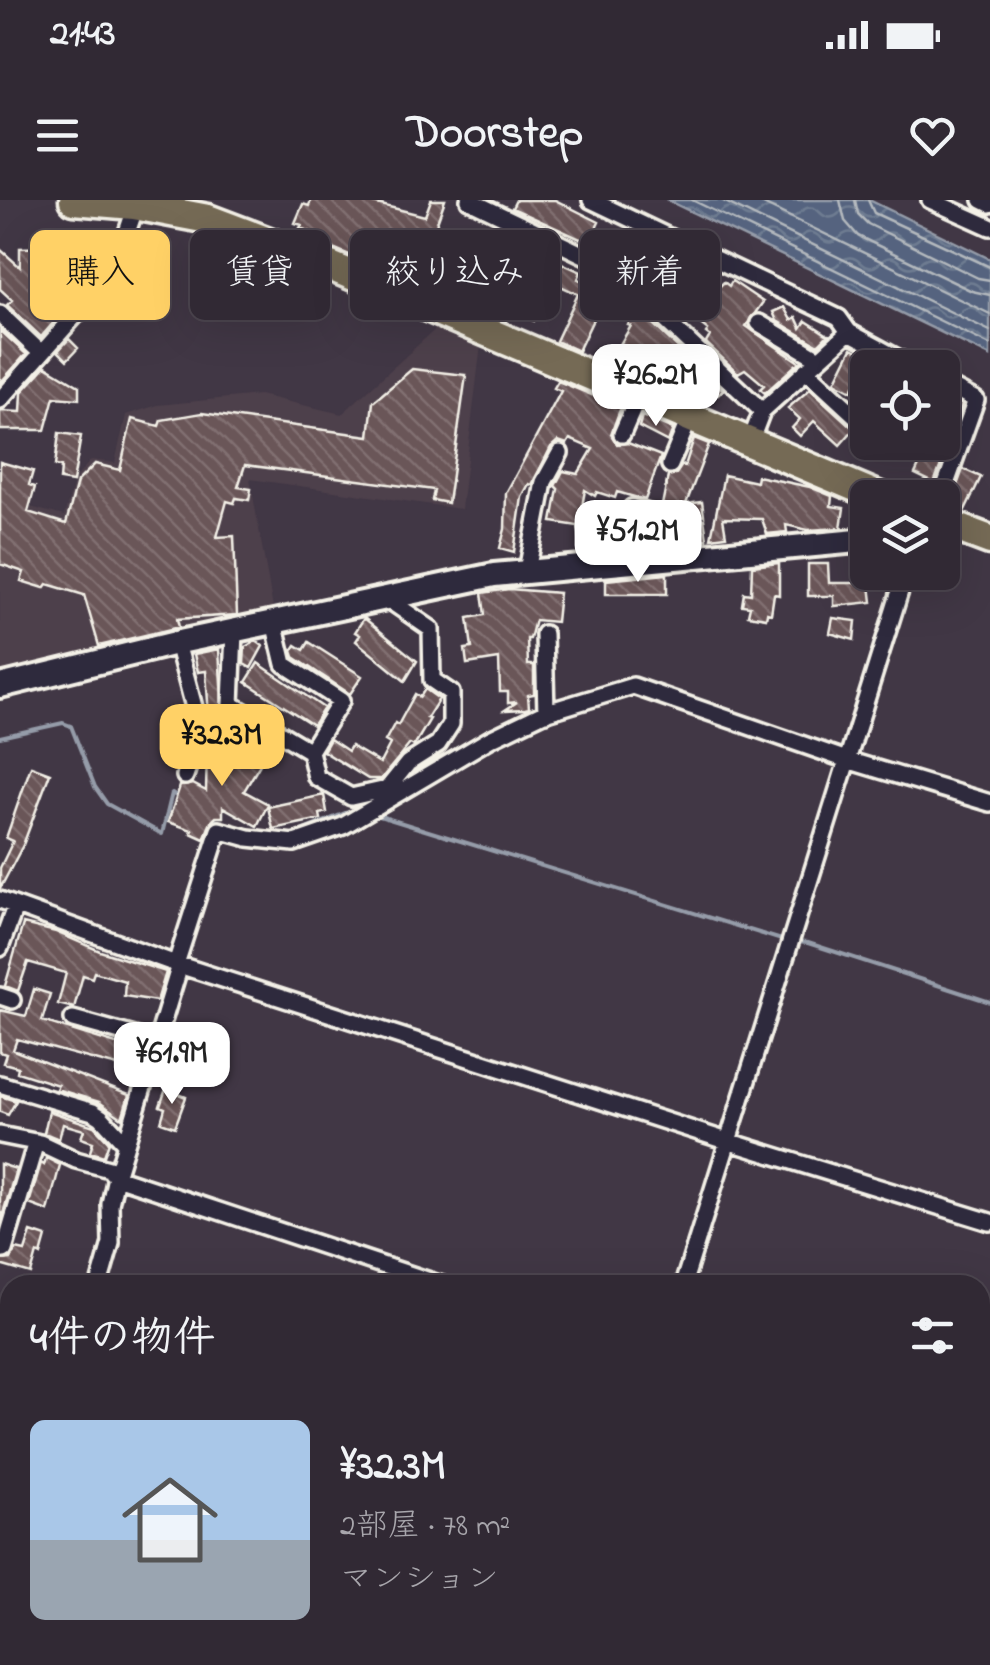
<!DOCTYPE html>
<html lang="ja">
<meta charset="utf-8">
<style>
:root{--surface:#312934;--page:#39313c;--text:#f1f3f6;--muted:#a8a6ac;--line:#4c454f;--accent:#ffd166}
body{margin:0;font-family:"Indie Flower","Klee One",sans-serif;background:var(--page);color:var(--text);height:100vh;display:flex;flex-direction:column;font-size:38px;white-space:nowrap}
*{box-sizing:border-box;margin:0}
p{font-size:32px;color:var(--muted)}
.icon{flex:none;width:55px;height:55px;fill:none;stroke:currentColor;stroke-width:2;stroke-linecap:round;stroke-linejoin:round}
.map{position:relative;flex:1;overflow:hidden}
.details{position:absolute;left:0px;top:1075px;width:990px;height:390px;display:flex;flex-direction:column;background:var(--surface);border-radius:30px 30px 0 0;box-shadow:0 10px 40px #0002,0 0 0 2px var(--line)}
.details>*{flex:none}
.hud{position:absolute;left:30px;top:30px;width:930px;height:90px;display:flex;gap:20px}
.buttons{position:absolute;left:850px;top:150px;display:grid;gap:20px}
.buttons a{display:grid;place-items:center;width:110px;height:110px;border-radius:15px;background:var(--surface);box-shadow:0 10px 40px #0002,0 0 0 2px var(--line);font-size:50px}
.price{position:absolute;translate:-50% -85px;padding:0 22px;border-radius:20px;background:#fff;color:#222;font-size:32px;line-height:65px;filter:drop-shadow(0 2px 5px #0008)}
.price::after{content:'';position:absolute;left:50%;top:60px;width:30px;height:22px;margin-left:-15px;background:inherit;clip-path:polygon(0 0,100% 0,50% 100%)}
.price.current{background:var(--accent);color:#111}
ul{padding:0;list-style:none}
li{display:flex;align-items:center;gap:30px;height:250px;padding:0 30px}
li span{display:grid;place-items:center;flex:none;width:280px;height:200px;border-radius:15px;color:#555}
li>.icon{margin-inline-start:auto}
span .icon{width:120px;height:120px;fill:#fffc;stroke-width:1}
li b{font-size:42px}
h2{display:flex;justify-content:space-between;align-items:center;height:120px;padding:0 30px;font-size:42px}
.chip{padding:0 35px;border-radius:15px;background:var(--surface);box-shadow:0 10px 40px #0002,0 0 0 2px var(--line);font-size:35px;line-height:90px}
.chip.current{background:var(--accent);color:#111}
.status{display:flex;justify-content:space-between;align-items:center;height:70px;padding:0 50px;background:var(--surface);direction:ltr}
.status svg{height:28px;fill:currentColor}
header{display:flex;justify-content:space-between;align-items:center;height:130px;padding:0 30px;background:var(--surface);font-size:45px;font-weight:800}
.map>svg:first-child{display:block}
.built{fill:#4e404b}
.water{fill:url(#water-waves);stroke:#959ca9;stroke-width:2.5}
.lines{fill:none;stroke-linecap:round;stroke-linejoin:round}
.shore{stroke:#b4b9be;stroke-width:2.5}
.stream{stroke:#959ca9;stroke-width:4}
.building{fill:url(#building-back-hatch);stroke:#f4f1e8;stroke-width:2.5}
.street-casing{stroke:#f4f1e8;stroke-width:22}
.secondary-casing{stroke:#f4f1e8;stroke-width:30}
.highway-casing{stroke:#f4f1e8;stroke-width:35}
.street{stroke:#2f2a3d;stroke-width:15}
.secondary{stroke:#2f2a3d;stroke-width:22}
.highway{stroke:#756a55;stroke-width:28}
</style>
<div class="status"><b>21:43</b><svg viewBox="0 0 49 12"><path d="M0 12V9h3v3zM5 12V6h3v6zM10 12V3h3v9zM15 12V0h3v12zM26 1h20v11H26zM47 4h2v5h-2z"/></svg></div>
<header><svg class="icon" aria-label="menu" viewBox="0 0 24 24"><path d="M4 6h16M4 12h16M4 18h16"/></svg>Doorstep<svg class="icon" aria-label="heart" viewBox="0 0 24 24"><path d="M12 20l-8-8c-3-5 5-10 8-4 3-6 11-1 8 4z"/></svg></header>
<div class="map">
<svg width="990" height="1465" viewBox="0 0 990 1465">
<defs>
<pattern id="water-waves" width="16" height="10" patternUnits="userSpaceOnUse" patternTransform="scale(2.5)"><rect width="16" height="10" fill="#55647f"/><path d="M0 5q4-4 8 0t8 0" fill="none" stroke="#6e7b91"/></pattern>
<pattern id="building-back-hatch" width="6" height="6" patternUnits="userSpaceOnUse" patternTransform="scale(2.5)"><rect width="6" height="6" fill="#6b5659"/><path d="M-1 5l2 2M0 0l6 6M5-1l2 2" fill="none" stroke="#816f71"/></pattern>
</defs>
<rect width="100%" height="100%" fill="#413745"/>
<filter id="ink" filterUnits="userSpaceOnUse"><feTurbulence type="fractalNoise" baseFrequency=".01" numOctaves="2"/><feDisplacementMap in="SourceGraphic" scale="20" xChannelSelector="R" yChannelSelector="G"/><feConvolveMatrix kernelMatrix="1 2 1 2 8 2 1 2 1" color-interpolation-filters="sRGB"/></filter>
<g filter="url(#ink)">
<path class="built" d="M439 126 481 144 461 309 250 279 274 414 0 477V299L64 316 75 279 91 260 115 263 126 215 158 205 259 195 342 214Z"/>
<path class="water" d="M667 0H869L990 59V156Z"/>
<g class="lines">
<path class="shore" d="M692 0 990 145
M721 0 990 131
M755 0 990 114
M840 0 845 21 858 36 972 91 990 95
M855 0 858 14 868 24 978 78 990 80
M868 0 874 13 990 67"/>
<path class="stream" d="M0 537 63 523 71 526 95 587 107 604 162 634 172 593 179 598
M373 614 785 741
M212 619 231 626
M289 636 345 613 359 610
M794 742 808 743 990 802"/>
</g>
<path class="building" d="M311 0H361L425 16 431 0H445L428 47 387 37 380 68 321 43 324 37 300 28 302 25 295 23 303 4 309 6Z
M516 0H555L599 22 589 43 512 8Z
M509 32 524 39 511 61 535 64 542 54 581 72 578 79 606 92 578 151 556 141 578 94 550 81 534 121 509 111 506 121 433 90 421 78 429 69 519 103 529 78 430 68 444 52 473 60 482 49 497 53Z
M624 36 656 49 694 78 702 70 719 87 724 82 729 86 732 81 763 102 746 126 799 162 765 193 760 189 764 185 745 169 738 173 706 143 710 136 706 133 708 130 668 98 666 101 655 93 670 72 653 59 639 80 631 72 635 67 614 56Z
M56 47V60L80 82 88 72 93 77 41 137 7 105 12 100 0 89V49L20 67V48Z
M125 70 157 77 155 86 160 87 158 97 127 93 110 120 97 108 117 82 121 86Z
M784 107 791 120 796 117 801 128 806 121 828 135 818 145 777 121 773 112Z
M638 110 723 190 718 195 678 160 667 182 654 175 648 180 609 163 631 126 628 125 633 115 635 117Z
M0 130 26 154 0 183Z
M69 139 78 148 67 160 58 151Z
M852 148 891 168H868V192L854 186 852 191 835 182Z
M46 166 79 186V199L54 197 45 230H0V211L21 212 22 192Z
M412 169 466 175 448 303 432 300 434 290 245 265 238 287 251 289 249 300 236 298 234 303 227 301 217 337 234 336 237 415 177 419 179 427 99 446 84 395 47 384 44 388 21 381 24 372 0 364V262L33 271 29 285 35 287 28 312 66 324 77 282 95 264 120 270 132 219 159 226 161 220 202 213 369 236 373 202Z
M558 181 621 207 611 234 617 244 628 243 661 256 645 300 617 292 615 298 597 292 595 296 585 290 579 324 610 319 613 336H637V329H653L652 345 582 352 578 326 552 322 558 289 555 286 563 271 578 274 593 249 570 239 567 244 558 241 551 247 532 285 529 284 522 297 514 352 500 348 505 329 506 293 561 191 554 188Z
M810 189 854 229 840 245 814 221 800 236 792 228 800 219 788 208Z
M944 196 962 205 954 228 942 223Z
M642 216 673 229 668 242 639 227Z
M59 233 81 236 73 282 60 280 61 267 55 266Z
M694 238 709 244 686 304 702 302 704 316 662 305 668 276 676 274 682 265 685 266Z
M923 257 941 265 934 283 915 274Z
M963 269 981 277 964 312 950 305Z
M724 275 756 282 757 276 810 287 832 296 831 306 844 308 841 328 808 330 786 325 787 332 767 334 762 319 723 318 726 336 711 338Z
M704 319 707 339 688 342 685 324Z
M779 363V395L774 394 771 414 767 413 766 418 748 415 750 406 742 405 744 393 751 394 752 366Z
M808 364H828L829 383H861L860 372H876L877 385H870L872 402 834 406V396H808Z
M667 374V394H606V380Z
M509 389 559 393 556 422 535 420 530 439H527L528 465H534V494L528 495 529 508 525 509 505 510 517 502 508 503V492H500L499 459 467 464 465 449 472 448 468 418 485 415 482 393Z
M364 418 417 461 405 481 356 441 360 435 355 432Z
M833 418 856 421 854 440 830 433Z
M256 441 263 446 251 468 244 464 245 447Z
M309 442 362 476 350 494 294 457 292 451 296 445 304 450Z
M219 449 223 518H209L206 471 198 472 194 454Z
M258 463 324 508 313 525 246 482Z
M425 489 439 499 427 518 430 519 414 546 410 544 381 579H368L323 551 330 539 348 551 351 546 380 563 390 544 385 541 395 523 398 525 415 494 420 497Z
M253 531 269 541 258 559 262 561 244 591 268 604 257 626 223 607V617H216L211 622 204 639 191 633 192 630 168 622 180 586 193 584 206 591 207 549H222V569L241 537 247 541Z
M31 566 50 573 23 645 0 689V668L13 641 6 638Z
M324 595 327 612 320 614 321 619 273 629 268 607Z
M23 724 56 732 100 751 166 772 157 801 124 796 125 781 94 772 92 778 83 775 74 808 58 804 66 773 28 762 18 791 5 786Z
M34 789 50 794 42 821 142 852 136 871 17 839 13 850 129 895 122 918 99 902 56 889 58 885 17 872 18 867 3 863 6 854 0 852V810L26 816Z
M166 889 186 897 175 927 161 922 165 908 160 906Z
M0 896 16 901 8 915 0 912Z
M49 911 94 926 109 942 104 956 90 952 93 942 81 938 84 930 63 924 59 939 44 933Z
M46 958 60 965 48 1011 29 1004 41 963 44 965Z
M0 964 16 969 0 1024Z
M31 1032 46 1037 41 1055 37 1053 31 1074 0 1065V1060L11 1059 16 1049 25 1051Z
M0 1237 10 1240 9 1261 0 1267Z
M626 1455H660L650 1465Z
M748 1455H786L782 1465 748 1462Z"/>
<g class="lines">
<g class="street-casing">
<path id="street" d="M469 0 609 67 762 211
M591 0 839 118 849 132 916 168
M930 0 990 27
M982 0 990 4
M0 114 41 153
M759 123 819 159
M806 170 858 218 868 221
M0 200 97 91 117 62 138 0
M622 234 639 195
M750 242 762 211 849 132
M670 265 690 217
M941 298 976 200 942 182
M632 308 666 318 670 358
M527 371 544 282 560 253
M274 422 284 464 341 501 310 551
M234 431 231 504 310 551 316 577 351 597 387 589 408 563 438 544 451 524V493L432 480 431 429 386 398
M544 434 546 513
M177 443 200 530 185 576
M200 530 221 529
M0 700 176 764 727 941 990 1022
M0 748 15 707
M176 764 219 630 248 638 294 643 343 626 490 539 544 513 633 486 847 560 990 603
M0 796 12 800
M73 819 157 842
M0 884 93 912 101 917 126 944
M0 935 40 943 76 960 109 969 116 977 442 1085
M4 1050 36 942
M99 1085 111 1043 110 1004 116 977 180 765
M683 1085 906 372
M0 1149 10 1155
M980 1259 990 1263
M0 1294 10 1272
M575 1465 577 1455"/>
</g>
<g class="secondary-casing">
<path id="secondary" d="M0 486 180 442 494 375 868 340"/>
</g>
<g class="highway-casing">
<path id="highway" d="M74 0 134 5 208 19 316 60 882 298
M942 322 990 340"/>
</g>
<use href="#street" class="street"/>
<use href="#secondary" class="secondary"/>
<use href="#highway" class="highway"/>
</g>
</g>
</svg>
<div class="buttons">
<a><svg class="icon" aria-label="locate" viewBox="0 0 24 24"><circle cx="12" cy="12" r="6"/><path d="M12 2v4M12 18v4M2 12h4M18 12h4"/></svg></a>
<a><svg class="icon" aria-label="layers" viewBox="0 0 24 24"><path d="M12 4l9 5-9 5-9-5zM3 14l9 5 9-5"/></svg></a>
</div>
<b class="price" style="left:656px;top:229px">¥26.2M</b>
<b class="price" style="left:638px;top:385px">¥51.2M</b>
<b class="price current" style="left:222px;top:589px">¥32.3M</b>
<b class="price" style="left:172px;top:907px">¥61.9M</b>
<div class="hud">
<a class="chip current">購入</a>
<a class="chip">賃貸</a>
<a class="chip">絞り込み</a>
<a class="chip">新着</a>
</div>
<section class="details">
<h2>4件の物件<svg class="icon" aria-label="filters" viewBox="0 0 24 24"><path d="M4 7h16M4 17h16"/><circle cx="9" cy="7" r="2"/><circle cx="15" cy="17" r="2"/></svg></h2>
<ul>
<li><span style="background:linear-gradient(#a9c7e8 60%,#9aa5b1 0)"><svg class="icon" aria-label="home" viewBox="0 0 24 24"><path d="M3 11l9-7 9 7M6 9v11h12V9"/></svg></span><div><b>¥32.3M</b><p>2部屋 · 78 m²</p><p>マンション</p></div></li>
</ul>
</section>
</div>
